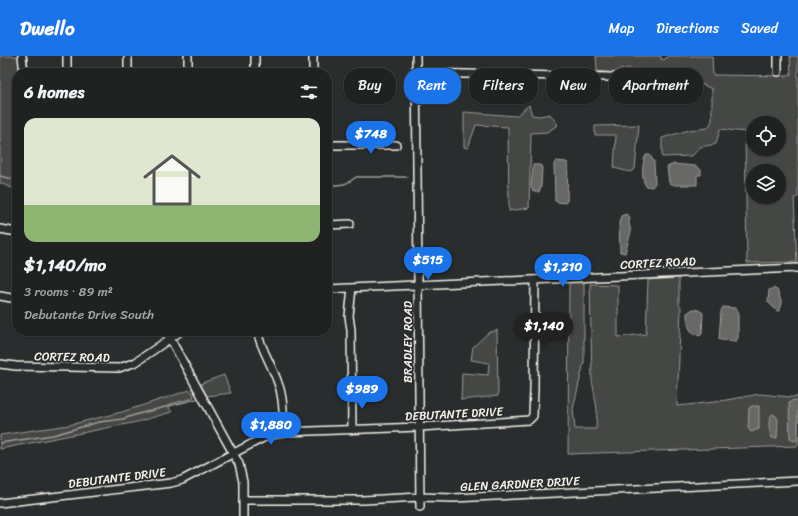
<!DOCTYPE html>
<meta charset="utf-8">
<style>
:root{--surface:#202222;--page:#2d2f2f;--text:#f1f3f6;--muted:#a2a4a5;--line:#3d3f40;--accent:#1a73e8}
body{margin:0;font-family:Sriracha,sans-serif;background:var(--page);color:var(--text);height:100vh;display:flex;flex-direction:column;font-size:15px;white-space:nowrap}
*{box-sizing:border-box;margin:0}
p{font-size:13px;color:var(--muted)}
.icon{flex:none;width:22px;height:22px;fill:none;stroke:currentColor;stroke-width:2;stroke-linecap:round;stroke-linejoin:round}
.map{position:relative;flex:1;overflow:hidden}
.panel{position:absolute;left:12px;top:12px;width:320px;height:268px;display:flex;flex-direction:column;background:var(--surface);border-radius:16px;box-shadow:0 1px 3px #0004,0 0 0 1px var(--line)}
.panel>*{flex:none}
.guide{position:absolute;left:344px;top:12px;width:380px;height:36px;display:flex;gap:8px}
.buttons{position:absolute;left:746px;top:60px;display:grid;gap:8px}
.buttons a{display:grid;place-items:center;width:40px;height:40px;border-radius:50%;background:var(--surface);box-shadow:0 1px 3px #0004,0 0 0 1px var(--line);font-size:20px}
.price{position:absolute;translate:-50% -34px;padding:0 9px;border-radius:14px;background:var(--accent);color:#fff;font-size:13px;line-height:26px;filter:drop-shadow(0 1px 2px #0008)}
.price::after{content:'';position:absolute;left:50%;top:24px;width:12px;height:9px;margin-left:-6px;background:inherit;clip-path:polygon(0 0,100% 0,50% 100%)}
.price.selected{background:#222;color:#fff}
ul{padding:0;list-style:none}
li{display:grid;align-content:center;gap:8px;height:212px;padding:0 12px}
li+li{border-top:1px solid var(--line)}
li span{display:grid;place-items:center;height:124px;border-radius:12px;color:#555}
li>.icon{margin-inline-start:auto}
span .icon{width:72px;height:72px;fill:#fffc;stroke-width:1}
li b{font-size:17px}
h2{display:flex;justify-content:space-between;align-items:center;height:48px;padding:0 12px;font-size:17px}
.chip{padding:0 14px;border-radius:16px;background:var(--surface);box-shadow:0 1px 3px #0004,0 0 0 1px var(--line);font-size:14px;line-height:36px}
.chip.selected{background:var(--accent);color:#fff}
header{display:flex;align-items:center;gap:24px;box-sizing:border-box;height:56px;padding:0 20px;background:var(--accent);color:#fff}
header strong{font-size:19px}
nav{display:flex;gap:22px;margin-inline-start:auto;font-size:14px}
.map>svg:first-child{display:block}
.green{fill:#444645;stroke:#9c9c96;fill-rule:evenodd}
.water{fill:#676866;stroke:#9f9f9a}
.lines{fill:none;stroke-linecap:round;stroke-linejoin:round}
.stream{stroke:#9f9f9a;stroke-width:1.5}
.minor-casing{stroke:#f4f1e8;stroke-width:10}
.minor{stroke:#2a2d2e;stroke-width:7}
.labels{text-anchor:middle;stroke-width:3.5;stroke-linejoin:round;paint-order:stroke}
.street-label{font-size:12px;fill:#f4f1e8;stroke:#2a2d2e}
</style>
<header>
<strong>Dwello</strong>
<nav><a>Map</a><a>Directions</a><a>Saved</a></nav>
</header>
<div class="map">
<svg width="798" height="460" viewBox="0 0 798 460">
<rect width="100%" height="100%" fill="#2a2d2e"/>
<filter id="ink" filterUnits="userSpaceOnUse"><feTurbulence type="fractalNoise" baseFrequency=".025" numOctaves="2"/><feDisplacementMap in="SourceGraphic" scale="8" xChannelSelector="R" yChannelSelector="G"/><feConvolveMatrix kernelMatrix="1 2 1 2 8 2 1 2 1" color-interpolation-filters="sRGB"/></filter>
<g filter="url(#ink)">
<path class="green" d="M0 0H27L29 17H17V134L0 127Z
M596 0H661V3L664 4 668 0H712L713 19 787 20 791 18 790 0H798V141L794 142 797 206 747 207 745 76 720 73 716 88 700 91 692 100 662 101V82L689 74 708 72 712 65V33L680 18 635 16 629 12 618 14 615 17 597 15ZM753 67H779V93H753ZM753 115H779V141H753Z
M529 49 532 59 540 60 550 58 558 69 547 76 531 77 529 152 509 155 508 71 476 69 468 92 464 91V56L516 60Z
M639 69 635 113 630 116 614 112 616 79H595V70Z
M679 222V248L681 252 677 350 715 346 760 338 790 341H798V390L568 398 569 227H584V306L573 353 575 373H596L597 353 592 324 590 228 618 229V281L646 278 648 224Z
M497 274 498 340 461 344 462 317 488 319 489 307 471 304 473 291 488 277Z
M224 319 231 337 207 340 201 329 202 327Z
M190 334 194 339 193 342 170 348 169 352 172 356 137 366 0 393V379L69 369 122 356Z"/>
<path class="water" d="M646 99H650L654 106 655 127 652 131 646 130C641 124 642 106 646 99Z
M556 105 566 106 568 107 567 145 565 147 557 146 555 145 554 108Z
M674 108 696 110 701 114V119H697V129H675L669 127 667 111Z
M533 109H540L542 111 541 131 539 136 533 135 531 131Z
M626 158 630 161 629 167 631 176 625 197 620 196 619 167 621 160Z
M773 232 777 234 782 247 780 255H777L768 246 769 234Z
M723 251 735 252 738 256V282L736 285 721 284 719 283 721 255Z
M693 253 699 254 703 257 702 278 700 280C688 277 687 268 687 257Z
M793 344 798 345V384L794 385 790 383C790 371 789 359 789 347Z
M752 350H759V373L751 376 748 372 749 352Z
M772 358 776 360 778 364 777 382H772C769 376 767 364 772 358Z"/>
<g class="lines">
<path class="stream" d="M0 120 17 124
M327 129C340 129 345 130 356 121H408
M0 387 53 379 99 366 123 363 138 358 196 343"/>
<g class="minor-casing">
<path id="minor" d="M22 0 24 17
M67 0V17
M128 0V17
M188 0V17
M255 0V17
M313 0V17
M416 0 420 451
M778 16V0
M416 17 656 22 671 25 695 35
M327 89H396
M327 169 350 168
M0 173 17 176
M352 232 349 260 351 274 352 373
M327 233 798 212
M0 240 17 243
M166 275 239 408 243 426V460
M257 275C261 293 272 309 278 327 284 342 283 360 284 376
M0 308 16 310 119 312 136 306 181 275
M244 444H363L420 441 454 442 798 425
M0 447 171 427 182 424 263 382 284 376 420 371 529 364 533 360 534 333 535 224"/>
</g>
<use href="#minor" class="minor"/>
</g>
</g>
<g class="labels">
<g class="street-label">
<text transform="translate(658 207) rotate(-3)" y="4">CORTEZ ROAD</text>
<text transform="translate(408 286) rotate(-90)" y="4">BRADLEY ROAD</text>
<text transform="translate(72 301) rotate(1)" y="4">CORTEZ ROAD</text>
<text transform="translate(454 358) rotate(-3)" y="4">DEBUTANTE DRIVE</text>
<text transform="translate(117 422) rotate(-7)" y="4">DEBUTANTE DRIVE</text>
<text transform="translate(520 428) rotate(-3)" y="4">GLEN GARDNER DRIVE</text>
</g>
</g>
</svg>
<div class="buttons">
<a><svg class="icon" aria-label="locate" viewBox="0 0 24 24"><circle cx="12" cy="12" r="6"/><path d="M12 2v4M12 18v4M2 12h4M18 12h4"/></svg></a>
<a><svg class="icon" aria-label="layers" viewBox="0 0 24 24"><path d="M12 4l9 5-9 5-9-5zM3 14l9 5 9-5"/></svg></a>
</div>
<b class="price" style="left:371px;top:99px">$748</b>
<b class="price" style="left:428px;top:225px">$515</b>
<b class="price" style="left:563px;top:232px">$1,210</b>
<b class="price selected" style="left:544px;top:291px">$1,140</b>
<b class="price" style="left:362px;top:354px">$989</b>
<b class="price" style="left:271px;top:390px">$1,880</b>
<div class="guide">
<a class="chip">Buy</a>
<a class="chip selected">Rent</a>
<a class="chip">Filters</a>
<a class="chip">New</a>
<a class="chip">Apartment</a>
</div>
<section class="panel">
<h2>6 homes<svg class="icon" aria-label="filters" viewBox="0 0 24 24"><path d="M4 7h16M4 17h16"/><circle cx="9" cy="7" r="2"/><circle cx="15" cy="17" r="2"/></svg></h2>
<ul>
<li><span style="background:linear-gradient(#dfe7d0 70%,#8fb573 0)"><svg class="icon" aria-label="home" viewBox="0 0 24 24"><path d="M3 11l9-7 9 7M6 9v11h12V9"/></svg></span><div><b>$1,140/mo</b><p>3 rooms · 89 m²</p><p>Debutante Drive South</p></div></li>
</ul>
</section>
</div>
